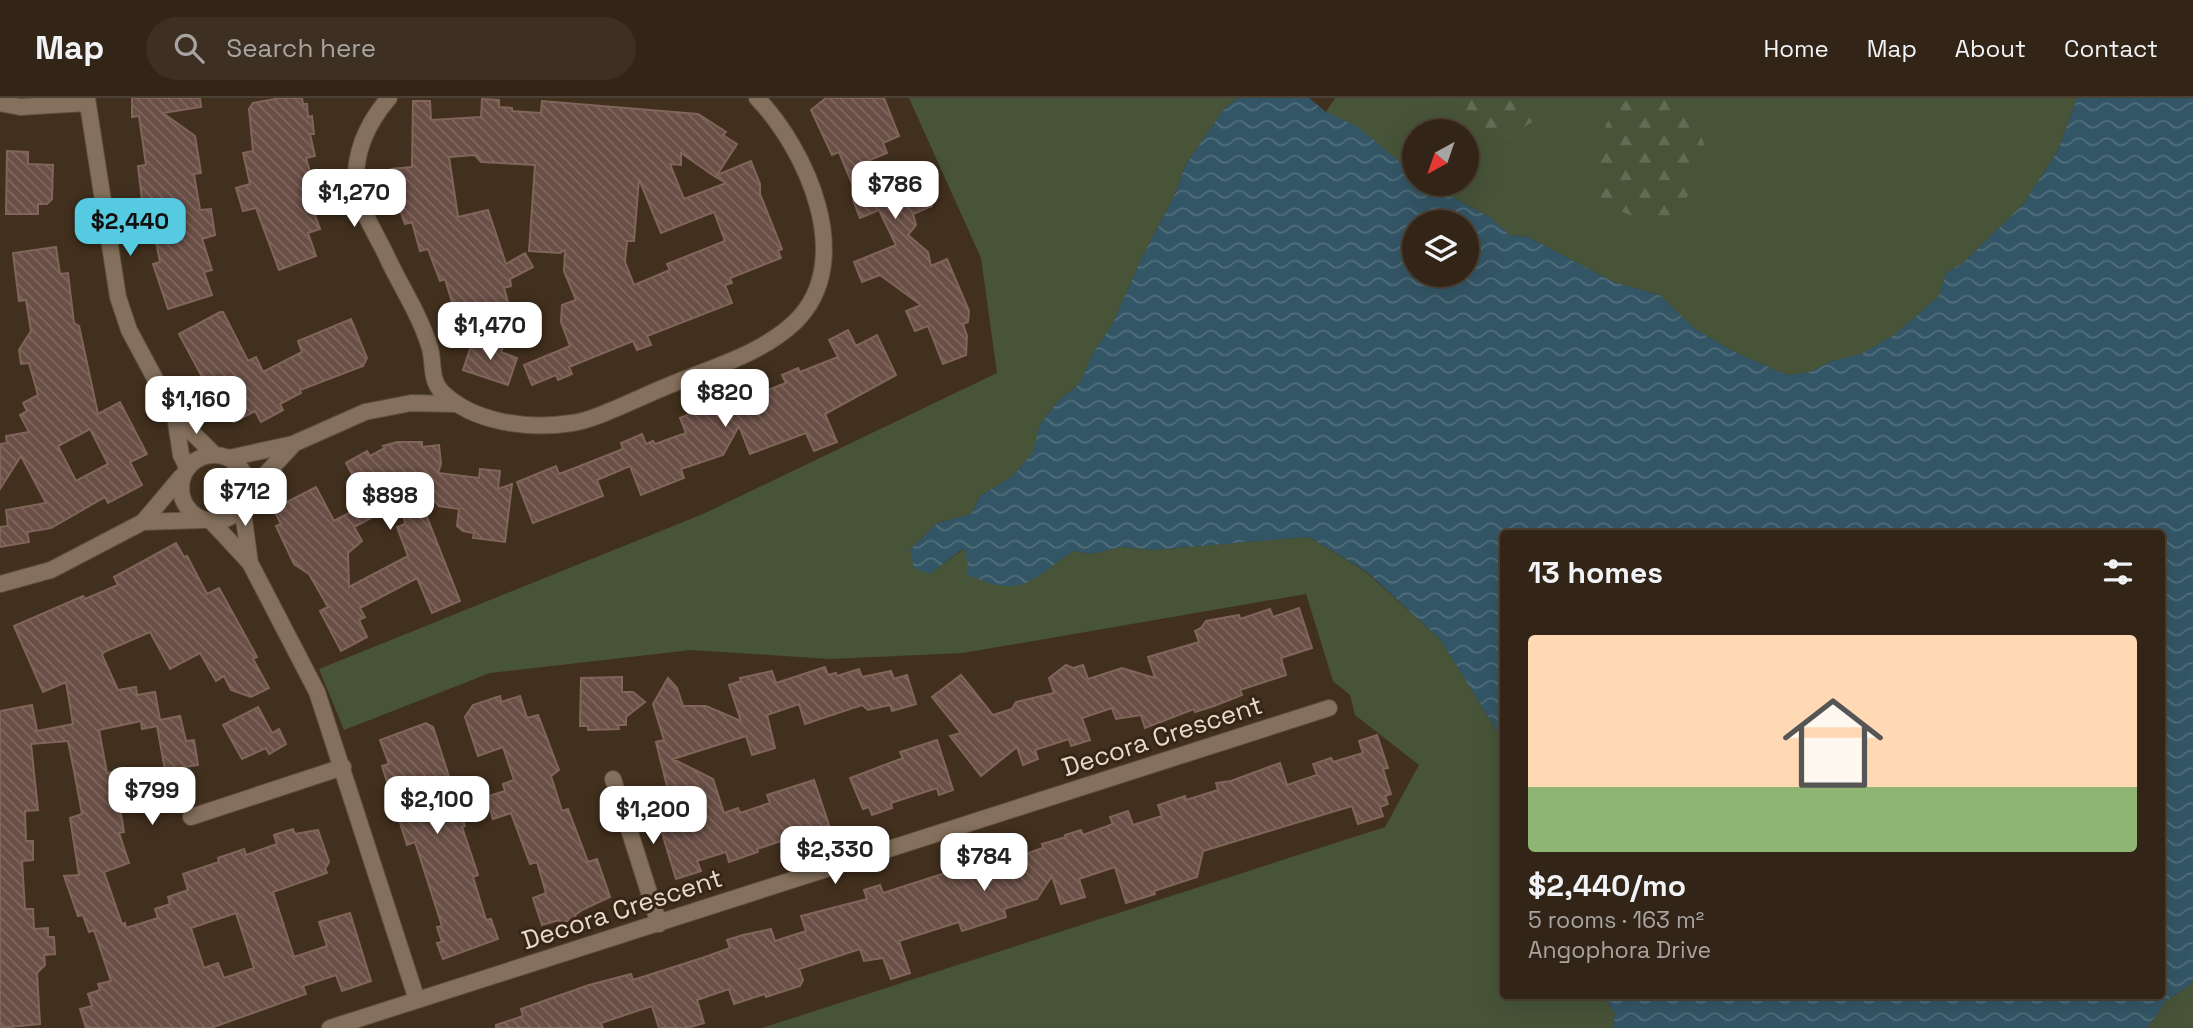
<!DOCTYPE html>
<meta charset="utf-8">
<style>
:root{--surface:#322416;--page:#3d3023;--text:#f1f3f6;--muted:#a8a4a1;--line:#4d4135;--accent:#55cae0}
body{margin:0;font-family:"Space Grotesk",sans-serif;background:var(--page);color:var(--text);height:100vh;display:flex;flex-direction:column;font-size:26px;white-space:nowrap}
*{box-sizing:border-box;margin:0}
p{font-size:23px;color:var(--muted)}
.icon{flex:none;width:38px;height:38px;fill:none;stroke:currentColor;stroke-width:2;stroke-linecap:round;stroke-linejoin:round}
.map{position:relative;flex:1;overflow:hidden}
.panel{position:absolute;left:1500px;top:432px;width:665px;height:469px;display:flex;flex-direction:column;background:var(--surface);border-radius:7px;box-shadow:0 7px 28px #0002,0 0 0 2px var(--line)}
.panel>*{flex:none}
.needle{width:46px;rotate:220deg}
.fabs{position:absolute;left:1402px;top:21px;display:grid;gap:14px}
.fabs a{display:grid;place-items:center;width:77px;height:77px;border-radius:50%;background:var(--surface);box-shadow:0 7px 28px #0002,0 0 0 2px var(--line);font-size:35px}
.price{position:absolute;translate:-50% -60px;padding:0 16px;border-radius:14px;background:#fff;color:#222;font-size:23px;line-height:46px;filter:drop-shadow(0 2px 4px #0008)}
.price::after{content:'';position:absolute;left:50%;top:42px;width:21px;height:16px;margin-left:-10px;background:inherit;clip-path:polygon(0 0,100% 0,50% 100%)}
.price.on{background:var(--accent);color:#111}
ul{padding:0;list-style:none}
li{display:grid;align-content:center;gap:14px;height:371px;padding:0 28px}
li+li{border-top:2px solid var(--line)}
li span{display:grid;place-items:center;height:217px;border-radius:7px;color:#555}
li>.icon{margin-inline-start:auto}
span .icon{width:126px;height:126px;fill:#fffc;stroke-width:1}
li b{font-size:30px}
h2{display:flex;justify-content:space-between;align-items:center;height:84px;padding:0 28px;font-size:30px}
header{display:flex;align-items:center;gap:42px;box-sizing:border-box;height:98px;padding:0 35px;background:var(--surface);border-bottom:2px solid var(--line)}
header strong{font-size:33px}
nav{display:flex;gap:38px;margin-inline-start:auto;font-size:24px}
.search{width:490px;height:63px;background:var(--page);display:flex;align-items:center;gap:18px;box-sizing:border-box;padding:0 24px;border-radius:38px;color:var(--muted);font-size:26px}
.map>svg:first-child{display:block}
.grass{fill:#475438}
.forest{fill:url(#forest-firs)}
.water{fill:url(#water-waves);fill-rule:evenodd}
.building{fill:url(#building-back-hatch);stroke:#81655b;stroke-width:2;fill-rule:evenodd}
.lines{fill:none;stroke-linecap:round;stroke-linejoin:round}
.street-casing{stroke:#5d4e3e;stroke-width:18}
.street{stroke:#84705c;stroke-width:16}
.labels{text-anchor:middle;stroke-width:6;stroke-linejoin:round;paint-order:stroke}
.street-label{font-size:26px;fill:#e6dacf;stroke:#372614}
</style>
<header>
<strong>Map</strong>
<div class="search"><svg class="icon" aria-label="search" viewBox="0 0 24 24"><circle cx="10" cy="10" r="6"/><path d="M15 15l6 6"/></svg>Search here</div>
<nav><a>Home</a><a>Map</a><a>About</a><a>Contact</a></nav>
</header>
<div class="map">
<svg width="2193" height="930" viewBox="0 0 2193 930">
<defs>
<pattern id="forest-firs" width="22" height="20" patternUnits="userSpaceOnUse" patternTransform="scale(1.75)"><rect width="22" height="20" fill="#475438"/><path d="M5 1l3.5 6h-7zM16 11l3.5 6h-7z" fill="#626c54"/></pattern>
<pattern id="water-waves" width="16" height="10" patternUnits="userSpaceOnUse" patternTransform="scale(1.75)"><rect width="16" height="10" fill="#335666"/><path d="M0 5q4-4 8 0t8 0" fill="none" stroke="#516e7b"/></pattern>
<pattern id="building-back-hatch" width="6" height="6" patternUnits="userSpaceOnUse" patternTransform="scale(1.75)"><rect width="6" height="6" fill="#6a4f46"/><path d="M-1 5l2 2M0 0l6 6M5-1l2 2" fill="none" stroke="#7f6860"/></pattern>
</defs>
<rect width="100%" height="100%" fill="#42301e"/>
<path class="grass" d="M909 0H1237L1224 11 1186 66 1175 96 1141 161 1112 227 1093 255 1079 286 1059 302 1040 326 1034 354 1013 378 980 398 971 416 937 425 910 452 930 476 965 450 968 468 1037 479 1073 453 1093 456 1121 449 1154 452 1309 439 1366 474 1440 541 1503 643V898H1604L1615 916 1613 930H762L1385 729 1419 667 1355 617 1350 597 1333 583 1306 496 963 555 830 561 691 552 490 575 344 632 319 571 703 416 997 275 981 160Z
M1335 0H2077L2058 52 2024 105 1963 165 1946 175 1938 199 1894 237 1861 257 1831 263 1809 274 1787 277 1735 254 1695 231 1660 197 1614 184 1528 139 1510 137 1491 120 1429 86H1466V33H1414V76L1326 14Z
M2193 881V930H2147L2167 902 2189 888Z"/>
<path class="forest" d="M1451 0H1539L1535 22 1508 40 1473 29Z
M1627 0H1686L1705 48 1693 89 1665 134 1602 104 1594 81 1606 26Z"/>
<path class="water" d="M1237 0H1309L1326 14 1357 28 1414 76V86H1429L1491 120 1510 137 1528 139 1614 184 1660 197 1695 231 1735 254 1787 277 1809 274 1831 263 1861 256 1894 237 1938 199 1946 175 1963 165 2024 105 2058 52 2077 0H2193V881L2189 888 2167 902 2147 930H1613L1615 916 1604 898H2161V436H1503V643L1440 541 1367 474 1309 439 1154 452 1121 449 1093 456 1073 453C1028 485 1020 501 966 476L968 468 964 450 930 476 914 470 910 452 937 425 971 416 980 398 1013 378 1033 354 1040 326 1059 302 1079 286 1093 255 1112 227 1141 161 1175 96 1186 66 1224 11ZM1414 124H1466V177H1414Z"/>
<path class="building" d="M132 0H200L201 9 163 15 195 38 201 75 194 76 200 112 211 111 215 137 202 141 212 172 204 174 212 197 168 211 153 166 160 164 151 118 144 119 138 68 146 67 139 18 132 19Z
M281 0H302L303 6H307L308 19 312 18 314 36H310L315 58 306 60 314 87 305 90 320 131 308 135 316 158 279 172 256 110 243 113 236 90 250 86 243 55 253 53 249 11 253 5Z
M826 0H884L899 38 883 45 887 55 865 64 877 93 918 76 924 79 932 108 913 116 916 127 908 137 928 154 931 168 947 161 969 213 968 224 963 226 967 238 966 257 943 266 928 228 915 233 906 213 921 207 880 177 862 184 854 164 896 147 879 112 860 120 853 102 858 100 839 54 832 57 811 12Z
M482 1 499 2V9L512 10V13L541 15 542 3 698 16 726 34 723 37 737 46 717 77 751 63 760 86V96L782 151 778 153 781 160 730 180 732 185 725 187 732 205 647 238 651 247 637 252 633 243 569 269 572 276 558 282 556 277 532 287 524 267 570 248 561 224 562 207 576 202 564 173 565 152 560 155 529 153 535 67 481 64 475 57 449 59 458 119 488 112 506 166 525 155 533 169 510 181 511 188 504 190 509 207 504 209 508 221 461 234 445 181 440 183 428 151 420 153 412 124 405 126 394 95 391 71 412 69 413 3H430L431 22 481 19ZM681 55 714 78 726 85 684 101 670 66 681 67ZM639 81 661 135 714 114 725 143 667 166 670 172 634 187 625 164 627 143H634Z
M7 53 28 54V66L53 67 52 101 47 106H38V116H6Z
M56 149 60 176 68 175 74 225 79 228 98 316 120 304 147 356 130 364 142 387 108 405 105 399 51 430 27 434 29 444 0 449V429L8 428 6 412 46 405 21 358 0 391V346L7 345 6 338 29 334 20 317 27 313 23 305 38 297 29 265 21 266 19 252 31 233 26 202 19 203 13 155ZM90 331 108 366 76 383 58 348Z
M220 214H223L248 263 256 259 263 274 302 254 298 243 351 221 367 260 363 268 300 292 301 295 280 306 283 312 261 324 255 313 234 324 224 320 179 236Z
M848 232 856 248 877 237 896 277 825 316 837 344 814 353 806 335 750 356 739 328 723 357 681 371 684 380 641 397 630 368 597 382 603 398 533 425 517 384 556 368 559 376 580 368 623 351 621 345 642 336 646 346 653 343 655 346 686 335 680 320 747 291 750 299 786 285 782 277 798 270 800 274 838 259 829 242Z
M474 239 503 249 501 254 517 260 508 287 463 272Z
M397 344H422V349L439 347 441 366 438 375 479 380 480 371 500 373 498 391 512 386 505 444 473 440 474 435 463 433 457 428 459 411 439 408 410 376 460 503 432 515 417 480 360 510 365 519 359 522 367 539 341 553 320 513 328 509 309 476 294 466 276 428 281 426 276 416 286 412 283 406 316 389 334 423 364 407 371 420 354 429 362 443 348 455 349 489 408 458 397 429 405 426 400 391 369 408 346 365 367 353 370 358 385 350 383 348Z
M176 445 184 459 187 458 207 496 219 490 257 559 253 561 269 590 251 599 231 592 224 578 216 583 200 555 170 571 150 534 104 554 102 557 118 592 136 589 137 597 155 594 160 622 180 618 186 643 194 642 198 667 165 672 157 628 142 631 141 623 99 632 107 675 114 674 124 734 119 735 129 765 104 774 122 826 125 825 126 830 158 820 155 811 170 806 168 799 188 792 183 776 219 764 218 760 244 751 246 757 277 746 274 737 293 731 295 736 318 732 329 764 325 771 327 775 273 794 294 859 327 848 319 824 350 815 371 883 342 893 336 877 303 888 306 896 211 930H86L80 911 92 908 88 896 100 892 98 886 111 883 94 832 89 834 83 817 78 818 64 778 79 777 70 720 82 716 76 683 68 643 31 646 38 712 25 713 26 743H33V762L22 763 25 811H33L34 831 48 830V839H54L55 856 44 857 45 867 37 875 40 926 0 930V613L32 607 37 633 73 626 66 584 43 594 14 528 83 498 85 501 118 487 114 479ZM236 815 254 870 224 880 218 865 204 870 191 830Z
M1299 510 1312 550 1281 560 1286 577 1240 592 1242 597 1214 608 1195 614 1194 611 1145 630 1141 617 1116 621 1112 610 1082 620 1090 642 1071 648 1069 641 1035 652 1038 661 1023 667 1017 649 981 678 950 638 961 635 932 599 961 577 993 617 1012 611 1016 604 1054 595 1049 580 1066 567 1073 570 1083 567 1088 581 1122 570 1155 580 1148 559 1199 544 1195 533 1201 530 1206 523 1239 517 1240 521 1270 511 1273 519Z
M825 569 828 577 836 575 837 578 859 571 862 579 891 573 894 581 907 577 916 606 892 613 890 607 868 612 862 607 805 626 799 606 767 617 775 650 752 657 746 638 673 661 713 681 724 715 738 710 740 715 770 705 767 697 814 682 829 727 757 751 758 754 729 764 726 754 697 763 701 773 676 781 662 735 671 732 664 711 670 700 656 644 664 642 653 606 668 580 677 590 683 608H706L741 623 729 587 741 583 740 580 772 573 776 585Z
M622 579V594H633L645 604 626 619V627H618L619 631 588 632V628H580L581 580Z
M500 598 501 604 520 598 527 620 538 617 559 672 551 678 562 713 568 711 588 764 597 761 610 799 582 812 575 817 576 820 560 825 559 822 542 827 533 800 546 795 537 764 530 766 511 715 493 721 486 699 505 693 503 686 514 682 503 649 478 658 465 619 473 607Z
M258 609 272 635 279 631 286 646 269 656 266 650 242 661 223 627Z
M426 625 433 629 465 728 462 729 478 777 473 779 486 822 491 821 498 841 443 861 437 845 442 844 437 829 442 828 415 744 407 747 402 731 382 668 389 666 380 642Z
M1377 637 1388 670 1383 671 1391 696 1385 698 1388 706 1380 709 1383 718 1358 726 1352 708 1203 753 1197 779 1154 793 1155 796 1126 805 1115 769 1079 781 1085 799 1061 806 1052 778 1037 801 1004 811 1006 819 962 833 959 824 899 843 910 875 891 881 883 860 864 863 860 851 799 871 803 882 800 888 766 899 765 896 734 906 729 891 697 902 704 925 687 930H659L652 908 601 925 603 930H496V927L523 918 521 911 589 887 631 876 633 882 705 859 730 850 727 842 743 837 771 831 775 843 806 833 801 818 867 801 864 792 880 787 883 795 992 760 991 757 1011 751 1013 760 1043 750 1042 746 1066 739 1065 737 1081 732 1083 737 1113 726 1110 719 1128 713 1133 727 1162 718 1158 707 1185 698 1186 702 1218 692 1216 685 1231 683 1280 665 1287 687 1317 677 1313 666 1331 660 1333 664 1363 655 1359 643Z
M937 642 953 692 939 697 937 690 891 705 892 710 872 717 869 709 863 711 850 680 903 660 900 654Z"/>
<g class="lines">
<g class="street-casing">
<path id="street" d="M87 0 118 199 129 232 175 318 181 357 187 369
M389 0C367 25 352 58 357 92 359 110 379 141 387 159 401 189 420 217 430 250 434 265 430 282 442 294 474 325 529 332 572 325 597 322 648 295 675 285 716 268 763 255 796 223 857 162 806 51 757 0
M0 5 20 9 87 5
M175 318 214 356
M181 390a33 33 0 1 1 66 0a33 33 0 1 1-66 0Z
M229 360 293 346 365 314 411 305 456 306
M247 396 292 348
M242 407 250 465
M211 423 250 465 317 594 417 902
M143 424 202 422
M0 486 51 472 143 424 181 379
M613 681 659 826
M191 719 343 669
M330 930 1329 610"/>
</g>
<use href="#street" class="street"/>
</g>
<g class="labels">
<g class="street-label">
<text transform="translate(1162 638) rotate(-18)" y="9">Decora Crescent</text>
<text transform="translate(622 811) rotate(-18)" y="9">Decora Crescent</text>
</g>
</g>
</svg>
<div class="fabs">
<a><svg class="needle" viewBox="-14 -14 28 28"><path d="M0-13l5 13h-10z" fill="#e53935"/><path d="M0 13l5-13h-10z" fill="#a8a4a1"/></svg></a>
<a><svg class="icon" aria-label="layers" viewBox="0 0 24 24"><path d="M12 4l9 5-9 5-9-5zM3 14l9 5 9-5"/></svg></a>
</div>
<b class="price" style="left:895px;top:123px">$786</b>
<b class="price" style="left:354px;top:131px">$1,270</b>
<b class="price on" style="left:130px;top:160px">$2,440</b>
<b class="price" style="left:490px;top:264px">$1,470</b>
<b class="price" style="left:725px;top:331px">$820</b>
<b class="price" style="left:196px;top:338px">$1,160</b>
<b class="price" style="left:245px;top:430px">$712</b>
<b class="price" style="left:390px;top:434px">$898</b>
<b class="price" style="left:152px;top:729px">$799</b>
<b class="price" style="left:437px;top:738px">$2,100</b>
<b class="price" style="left:653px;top:748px">$1,200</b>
<b class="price" style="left:835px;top:788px">$2,330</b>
<b class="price" style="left:984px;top:795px">$784</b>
<section class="panel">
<h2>13 homes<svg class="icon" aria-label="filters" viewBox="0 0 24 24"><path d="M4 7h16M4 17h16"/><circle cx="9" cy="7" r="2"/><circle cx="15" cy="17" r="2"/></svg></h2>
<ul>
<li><span style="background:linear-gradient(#ffd9b3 70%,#8fb573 0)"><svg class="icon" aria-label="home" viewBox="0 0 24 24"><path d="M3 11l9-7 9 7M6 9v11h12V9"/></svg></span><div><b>$2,440/mo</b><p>5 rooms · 163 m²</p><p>Angophora Drive</p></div></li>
</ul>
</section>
</div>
